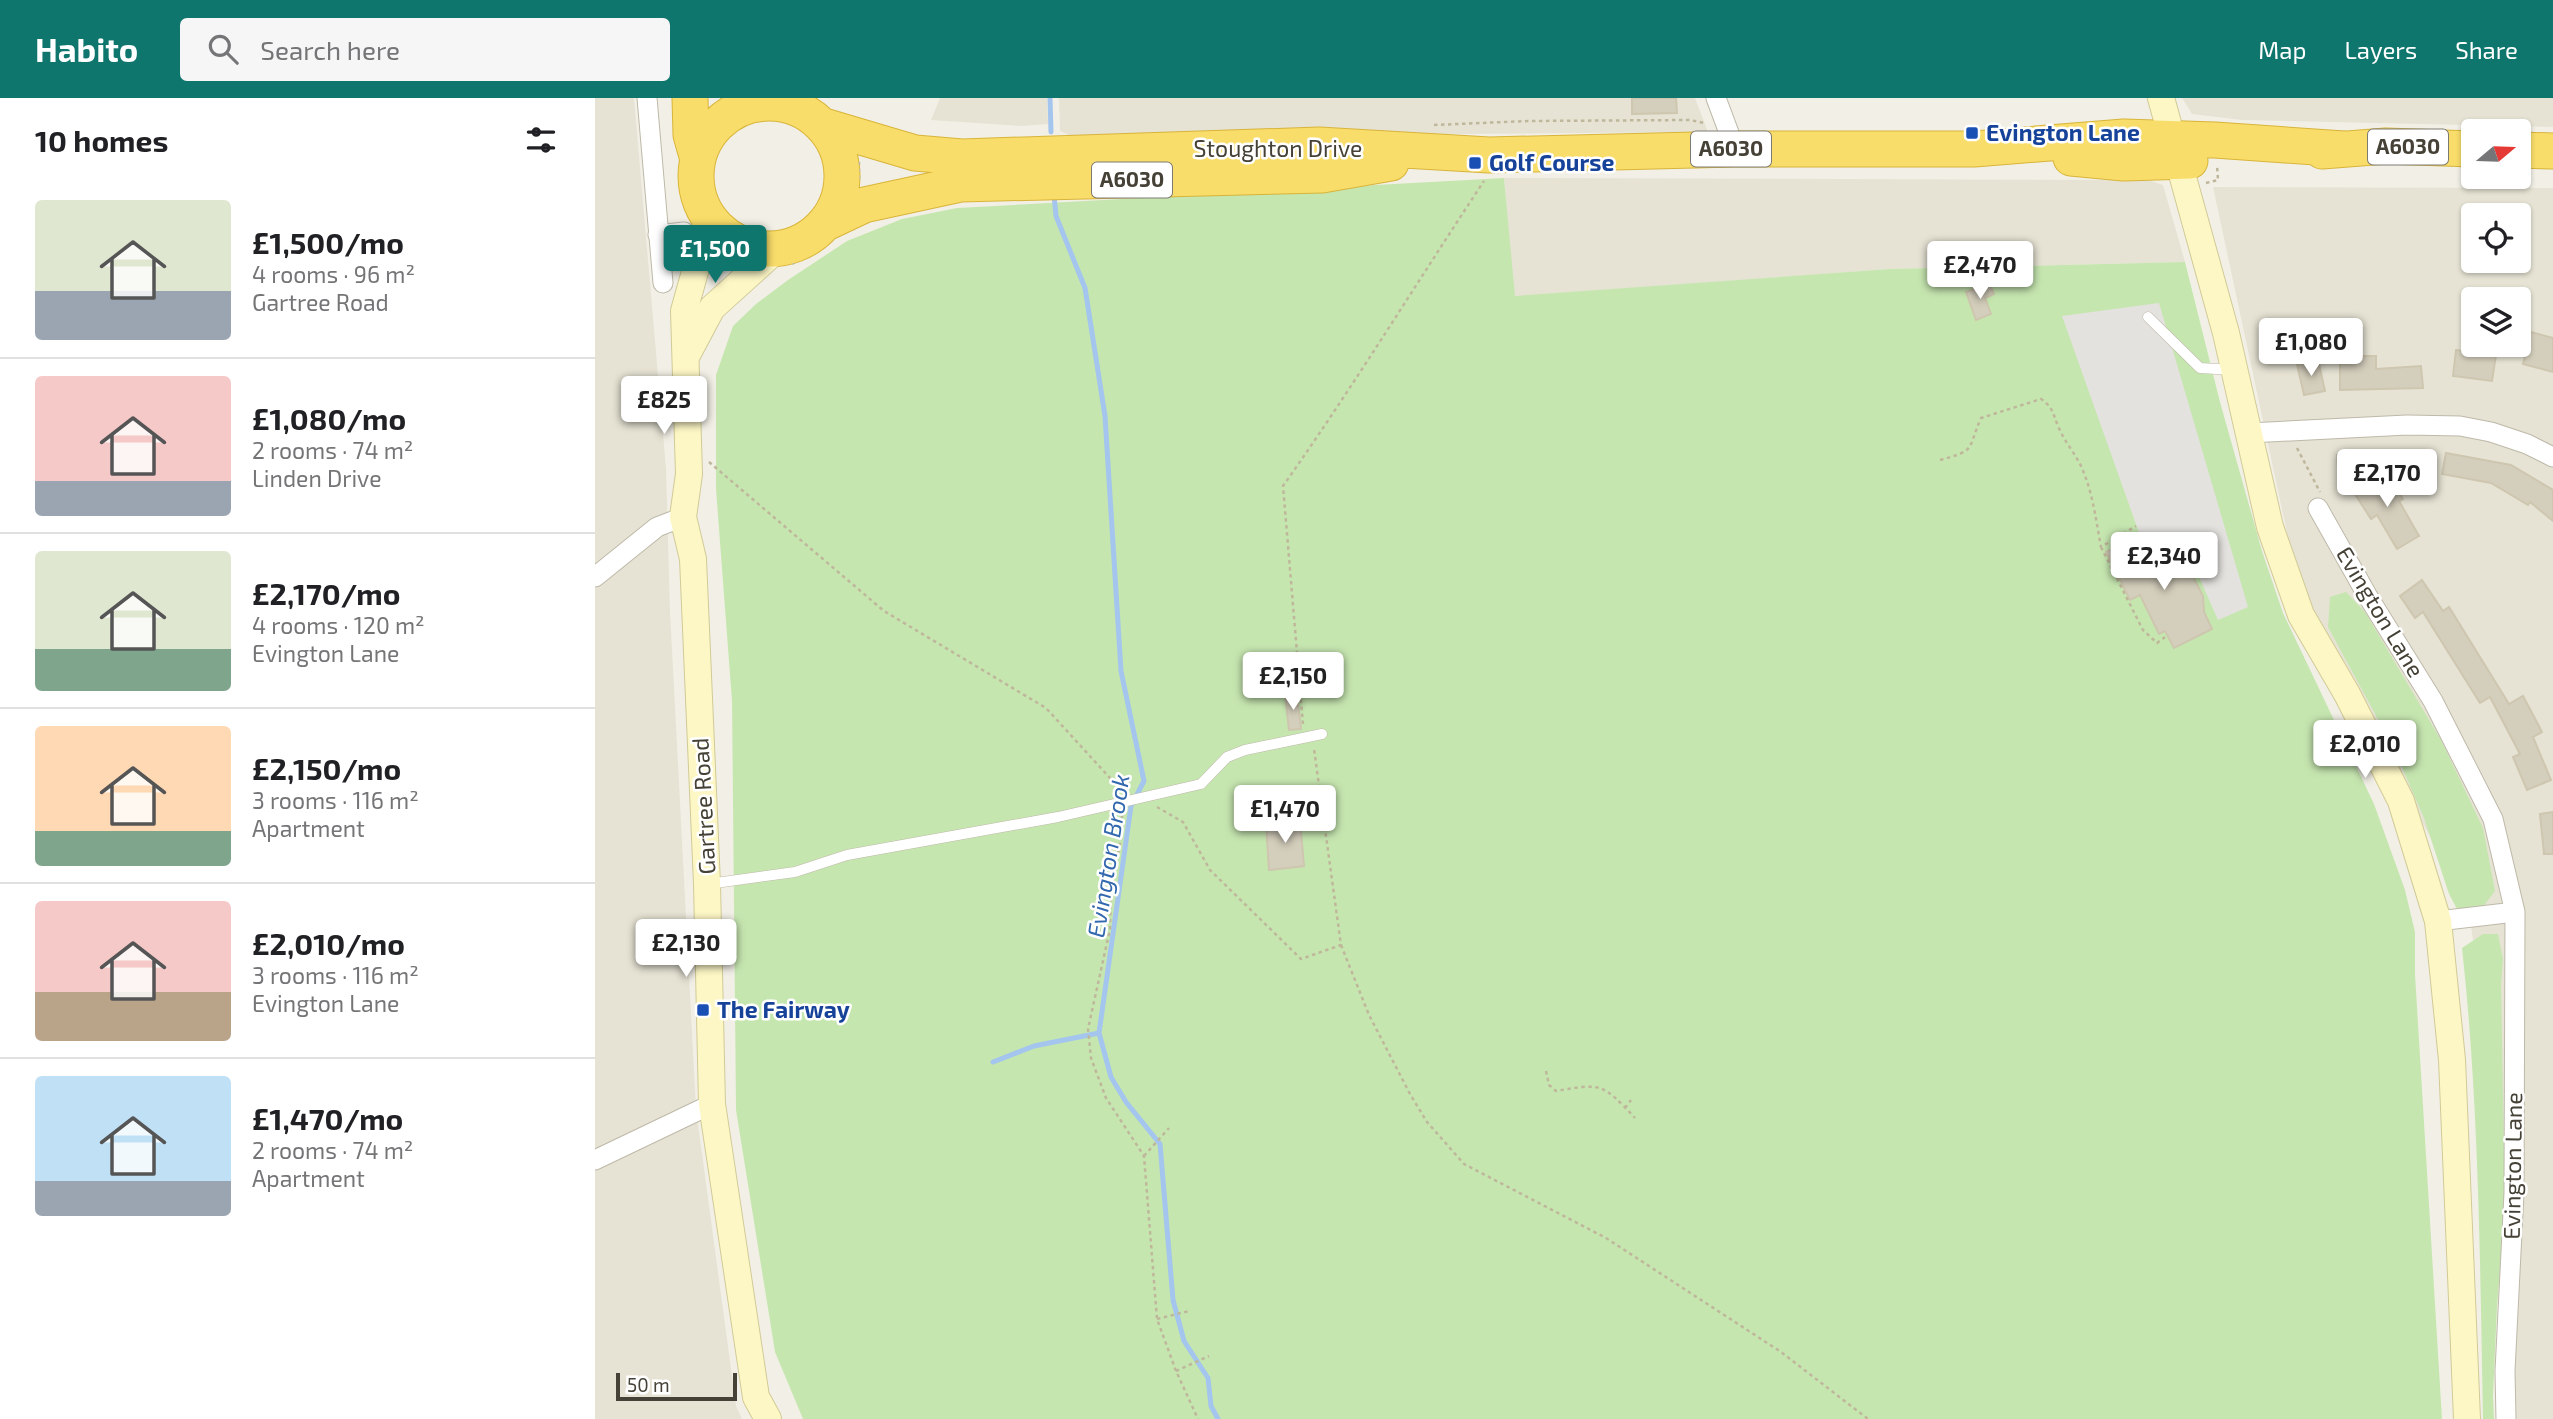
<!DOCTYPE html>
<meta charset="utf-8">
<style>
:root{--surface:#fff;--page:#f6f6f6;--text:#202124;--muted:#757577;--line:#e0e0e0;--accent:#0f766e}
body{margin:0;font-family:"Exo 2",sans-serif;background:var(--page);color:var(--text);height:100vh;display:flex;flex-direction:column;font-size:26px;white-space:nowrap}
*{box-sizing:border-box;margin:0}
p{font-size:23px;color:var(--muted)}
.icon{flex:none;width:38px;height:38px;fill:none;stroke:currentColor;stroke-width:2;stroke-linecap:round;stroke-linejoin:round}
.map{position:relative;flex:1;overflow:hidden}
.drawer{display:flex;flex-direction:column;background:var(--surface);width:595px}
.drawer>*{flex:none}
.needle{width:46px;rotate:71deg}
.fabs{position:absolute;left:1866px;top:21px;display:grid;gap:14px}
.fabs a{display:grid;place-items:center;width:70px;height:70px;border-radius:7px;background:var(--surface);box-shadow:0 2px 5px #0004;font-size:35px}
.scale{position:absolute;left:21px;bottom:18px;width:121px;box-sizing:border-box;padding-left:7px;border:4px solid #454136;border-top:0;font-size:19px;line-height:24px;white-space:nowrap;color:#454136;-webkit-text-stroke:5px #fff;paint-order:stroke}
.price{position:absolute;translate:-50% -60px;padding:0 16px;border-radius:7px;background:#fff;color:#222;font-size:23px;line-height:46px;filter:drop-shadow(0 2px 4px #0008)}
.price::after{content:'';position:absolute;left:50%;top:42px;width:21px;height:16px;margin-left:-10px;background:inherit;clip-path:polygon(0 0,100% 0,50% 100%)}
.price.active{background:var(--accent);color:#fff}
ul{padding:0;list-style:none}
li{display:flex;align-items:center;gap:21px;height:175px;padding:0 35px}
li+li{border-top:2px solid var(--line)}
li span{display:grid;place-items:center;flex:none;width:196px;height:140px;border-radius:7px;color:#555}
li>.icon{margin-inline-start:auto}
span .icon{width:84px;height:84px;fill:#fffc;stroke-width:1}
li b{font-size:30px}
h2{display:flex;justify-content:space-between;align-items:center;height:84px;padding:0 35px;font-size:30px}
header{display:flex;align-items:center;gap:42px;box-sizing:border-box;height:98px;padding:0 35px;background:var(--accent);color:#fff}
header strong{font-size:33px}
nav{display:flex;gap:38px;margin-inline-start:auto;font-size:24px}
.search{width:490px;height:63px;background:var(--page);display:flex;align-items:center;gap:18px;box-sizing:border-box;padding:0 24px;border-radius:7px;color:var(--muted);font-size:26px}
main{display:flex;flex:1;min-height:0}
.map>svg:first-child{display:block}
.residential{fill:#e6e3d4;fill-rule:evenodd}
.green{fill:#c6e6b0}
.parking{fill:#e4e2de}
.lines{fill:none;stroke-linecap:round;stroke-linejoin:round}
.stream{stroke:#a4c5ee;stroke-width:5}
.building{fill:#d4cebc;stroke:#cec6af;stroke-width:2}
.lane-casing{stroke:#beb9a9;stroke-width:11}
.street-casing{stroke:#beb9a9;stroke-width:21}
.secondary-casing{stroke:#d1ca97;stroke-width:28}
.highway-casing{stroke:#d8b43a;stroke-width:37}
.path{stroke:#bfb79b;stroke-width:2.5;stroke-dasharray:3.5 3.5;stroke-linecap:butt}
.lane{stroke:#fff;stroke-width:10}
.street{stroke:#fff;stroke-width:19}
.secondary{stroke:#fdf7c6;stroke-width:26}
.highway{stroke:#f9dd6a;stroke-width:35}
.transit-dot{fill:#1a4fb4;stroke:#fff;stroke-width:2.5}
.labels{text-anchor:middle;stroke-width:5;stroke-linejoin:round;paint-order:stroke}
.shield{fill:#fff;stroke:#7d7a72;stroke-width:2}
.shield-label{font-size:21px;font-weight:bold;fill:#454136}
.transit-label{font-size:23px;font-weight:bold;fill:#164399;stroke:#fff;text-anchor:start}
.street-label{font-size:23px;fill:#454136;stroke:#fff}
.water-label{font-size:24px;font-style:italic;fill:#3268ae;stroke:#fff}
</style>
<header>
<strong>Habito</strong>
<div class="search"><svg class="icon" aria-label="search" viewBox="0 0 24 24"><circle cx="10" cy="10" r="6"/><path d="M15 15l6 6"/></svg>Search here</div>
<nav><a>Map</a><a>Layers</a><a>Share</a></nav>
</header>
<main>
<section class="drawer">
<h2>10 homes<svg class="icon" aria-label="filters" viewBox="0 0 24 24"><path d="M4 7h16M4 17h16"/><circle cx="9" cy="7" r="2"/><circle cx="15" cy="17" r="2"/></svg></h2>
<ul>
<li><span style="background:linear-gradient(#dfe7d0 65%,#9aa5b1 0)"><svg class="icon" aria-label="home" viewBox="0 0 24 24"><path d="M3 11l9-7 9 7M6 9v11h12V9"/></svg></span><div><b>£1,500/mo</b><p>4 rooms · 96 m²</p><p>Gartree Road</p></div></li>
<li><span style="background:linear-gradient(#f6c9c9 75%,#9aa5b1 0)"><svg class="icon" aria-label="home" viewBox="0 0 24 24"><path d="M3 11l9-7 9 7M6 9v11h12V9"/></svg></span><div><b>£1,080/mo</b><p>2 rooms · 74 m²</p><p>Linden Drive</p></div></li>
<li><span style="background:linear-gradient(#dfe7d0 70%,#7fa58c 0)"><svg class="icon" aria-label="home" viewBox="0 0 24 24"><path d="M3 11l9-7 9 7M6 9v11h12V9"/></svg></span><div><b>£2,170/mo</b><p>4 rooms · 120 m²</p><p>Evington Lane</p></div></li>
<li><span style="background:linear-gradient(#ffd9b3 75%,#7fa58c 0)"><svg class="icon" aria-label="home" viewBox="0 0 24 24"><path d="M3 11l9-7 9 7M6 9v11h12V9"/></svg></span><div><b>£2,150/mo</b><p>3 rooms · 116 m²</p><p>Apartment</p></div></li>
<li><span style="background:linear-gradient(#f6c9c9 65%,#b9a48a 0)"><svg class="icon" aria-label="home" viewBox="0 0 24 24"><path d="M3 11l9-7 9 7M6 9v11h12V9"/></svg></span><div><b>£2,010/mo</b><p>3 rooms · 116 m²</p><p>Evington Lane</p></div></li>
<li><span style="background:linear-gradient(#bfe0f5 75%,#9aa5b1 0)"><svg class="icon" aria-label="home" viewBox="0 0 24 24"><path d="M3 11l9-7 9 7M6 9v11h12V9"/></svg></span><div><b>£1,470/mo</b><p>2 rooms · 74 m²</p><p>Apartment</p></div></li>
</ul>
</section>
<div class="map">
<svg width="1958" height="1321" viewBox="0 0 1958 1321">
<rect width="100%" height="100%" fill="#f2f0e6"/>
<path class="residential" d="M0 0H39L71 370 75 513 101 1011 141 1308 147 1321H0Z
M345 0H452L453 26 426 28 336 22Z
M464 0H1100L1113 34 478 39 465 33Z
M1587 0H1958V29L1647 22 1597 16Z
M909 80 1553 82 1568 87 1590 164 1295 171 919 199Z
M1618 89 1958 90V1321H1917L1909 1099 1874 810 1707 505ZM1878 117H1923V163H1878ZM1878 201H1923V247H1878Z"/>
<path class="green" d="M909 80 920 198 1295 171 1590 164 1625 304 1667 453 1688 515 1779 706 1810 792 1820 834V876L1847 1321H208L180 1254 141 1012 137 603 121 391V277L138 228 161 206 193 182 252 143 307 121 362 110Z
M1751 494 1770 514 1846 642 1888 730 1900 793 1887 810 1862 811 1854 796 1829 720 1798 649 1733 529 1735 499Z
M1888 836H1903L1908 861 1906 886 1910 1111 1902 1209 1898 1298 1899 1321H1888C1885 1166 1884 1004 1867 850Z"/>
<path class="parking" d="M1564 205 1653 509 1623 522 1586 438 1547 443 1467 218Z"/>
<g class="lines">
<path class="stream" d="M455 0 456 34
M459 97 461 118 490 190 510 318 526 573 549 683 536 708 504 935 516 979 531 1004 565 1046 578 1202 589 1243 613 1280 616 1308 623 1321
M398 964 439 948 504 935"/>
</g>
<path class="building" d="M1037 0H1081L1082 15 1037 16Z
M1394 185 1399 196 1390 200 1396 216 1381 222 1371 194Z
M1936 234 1958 240V274L1928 266Z
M1861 252 1901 257 1897 283 1858 278Z
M1745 258H1781V271L1826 268 1828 290 1745 292Z
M1723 262 1730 293 1709 297 1702 266Z
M1811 354V366L1743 370 1742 357Z
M1851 355 1916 367 1958 392V423L1935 404 1933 407 1896 385 1847 376Z
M1791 373 1808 401 1804 403 1824 438 1802 451 1782 417 1776 421 1758 393Z
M1574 445 1584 466 1594 471 1608 498 1609 514 1617 531 1579 550 1570 533 1564 536 1545 497 1535 502 1511 454 1525 447 1534 465Z
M1827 482 1848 513 1854 509 1914 606 1928 598 1947 634 1938 639 1956 682 1932 692 1918 659 1925 656 1895 599 1885 605 1828 514 1820 520 1805 498Z
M702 595 706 631 694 632 690 596Z
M1958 714V756H1949L1945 716Z
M705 722 709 768 674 772 671 725Z"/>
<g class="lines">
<g class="lane-casing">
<path id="lane" d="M1553 219 1605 270 1638 272
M113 786 200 774 252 757 463 719 606 686 632 659 650 652 727 636"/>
</g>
<g class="street-casing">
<path id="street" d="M52 0 68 185
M1121 0 1140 51
M63 137 89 134
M1654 335 1812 327 1865 328 1896 334 1932 346 1958 359
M1723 410 1772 497 1838 603 1898 721 1920 814
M0 479 62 429 88 419
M1843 823 1920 814 1919 1095 1910 1273 1911 1321
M0 1062 117 1006"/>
</g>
<g class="secondary-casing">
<path id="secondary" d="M1566 0 1631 235 1675 429 1706 517 1752 596 1806 703 1843 823 1857 962 1872 1321
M111 117 110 138 89 213 94 376 88 419 98 461 112 786 117 1006 161 1299 173 1321
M92 257 117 210 181 152"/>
</g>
<g class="highway-casing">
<path id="highway" d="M95 0 96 37 102 58
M101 78a73 73 0 1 1 146 0a73 73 0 1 1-146 0Z
M229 28 320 55 367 59 724 47 894 57 1140 51H1379L1529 39 1620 42 1749 51
M1923 52 1958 53
M1727 53 1791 48 1878 51
M1476 60 1529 65 1595 63
M231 125 269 107 366 86 727 77 796 65"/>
</g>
<path class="path" d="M839 27 933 23 1095 22 1109 25
M264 81V64
M1611 85 1623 82 1622 67
M197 166 223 148
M1702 350 1725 394
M1345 362C1382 352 1372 352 1386 320L1446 301C1458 309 1458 316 1463 328 1469 343 1480 355 1487 370 1498 396 1501 422 1506 449L1541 428
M114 364 289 513 451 610 525 691
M1506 449 1548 532 1562 545 1570 539
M708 626 688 388C758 289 822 184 889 83
M562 709 588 724 615 772 706 861 746 847 719 651
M527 717 526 741 516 787 515 831 493 931 496 960 511 1000 549 1058 562 1221 581 1273 603 1321
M746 847 774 917 815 996 832 1024 869 1066 1011 1140 1186 1254 1273 1321
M951 973 954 987 961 993C1007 985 1007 985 1040 1020
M1030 1010 1036 1002
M549 1058 574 1030
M562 1221 594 1213
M581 1273 614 1258"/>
<use href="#lane" class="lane"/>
<use href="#street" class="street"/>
<use href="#secondary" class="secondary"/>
<use href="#highway" class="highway"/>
</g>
<g class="transit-dot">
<rect x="1370" y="28" width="14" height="14" rx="3.5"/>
<rect x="873" y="58" width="14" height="14" rx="3.5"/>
<rect x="101" y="905" width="14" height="14" rx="3.5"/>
</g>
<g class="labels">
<g class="shield">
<rect x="1773" y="31.5" width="80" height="35" rx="5"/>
<rect x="1096" y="33.5" width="80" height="35" rx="5"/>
<rect x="497" y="64.5" width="80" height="35" rx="5"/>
</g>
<g class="shield-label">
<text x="1813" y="56">A6030</text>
<text x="1136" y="58">A6030</text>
<text x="537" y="89">A6030</text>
</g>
<g class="transit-label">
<text x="1391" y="43">Evington Lane</text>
<text x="894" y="73">Golf Course</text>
<text x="122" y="920">The Fairway</text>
</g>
<g class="street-label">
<text x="683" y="59">Stoughton Drive</text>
<text transform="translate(1785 514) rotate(59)" y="8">Evington Lane</text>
<text transform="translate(109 708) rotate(-93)" y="8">Gartree Road</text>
<text transform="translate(1918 1068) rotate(-89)" y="8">Evington Lane</text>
</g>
<g class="water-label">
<text transform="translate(514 758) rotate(-81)" y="8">Evington Brook</text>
</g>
</g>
</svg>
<div class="fabs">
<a><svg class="needle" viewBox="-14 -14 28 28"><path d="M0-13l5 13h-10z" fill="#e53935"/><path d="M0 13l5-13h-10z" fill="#757577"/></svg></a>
<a><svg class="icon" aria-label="locate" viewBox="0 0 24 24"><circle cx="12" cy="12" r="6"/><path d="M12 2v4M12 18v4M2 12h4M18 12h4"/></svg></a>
<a><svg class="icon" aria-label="layers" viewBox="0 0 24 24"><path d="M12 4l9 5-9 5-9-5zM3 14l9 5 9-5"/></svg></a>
</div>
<div class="scale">50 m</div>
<b class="price active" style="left:120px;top:187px">£1,500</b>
<b class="price" style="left:1385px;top:203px">£2,470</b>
<b class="price" style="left:1716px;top:280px">£1,080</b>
<b class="price" style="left:69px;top:338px">£825</b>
<b class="price" style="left:1792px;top:411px">£2,170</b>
<b class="price" style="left:1569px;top:494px">£2,340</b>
<b class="price" style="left:698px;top:614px">£2,150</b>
<b class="price" style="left:1770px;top:682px">£2,010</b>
<b class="price" style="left:690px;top:747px">£1,470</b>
<b class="price" style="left:91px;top:881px">£2,130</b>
</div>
</main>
